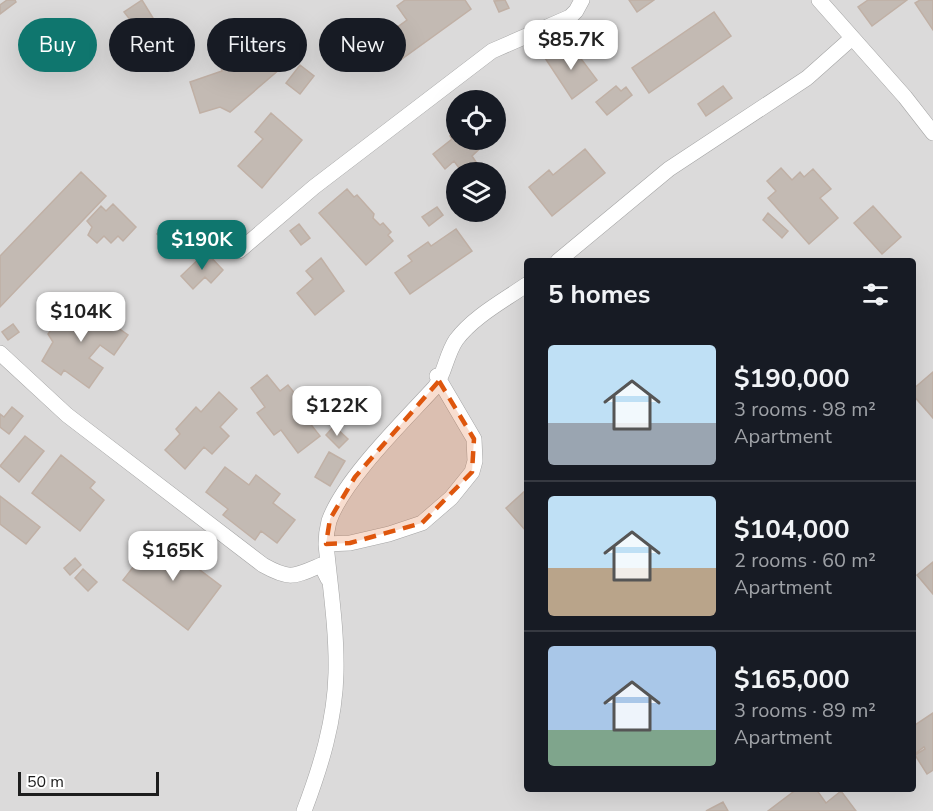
<!DOCTYPE html>
<meta charset="utf-8">
<style>
:root{--surface:#171b24;--page:#20242c;--text:#f1f3f6;--muted:#9ea1a6;--line:#363941;--accent:#0f766e}
body{margin:0;font-family:"Nunito Sans",sans-serif;background:var(--page);color:var(--text);height:100vh;display:flex;flex-direction:column;font-size:22px;white-space:nowrap}
*{box-sizing:border-box;margin:0}
p{font-size:20px;color:var(--muted)}
.icon{flex:none;width:33px;height:33px;fill:none;stroke:currentColor;stroke-width:2;stroke-linecap:round;stroke-linejoin:round}
.map{position:relative;flex:1;overflow:hidden}
.drawer{position:absolute;left:524px;top:258px;width:392px;height:534px;display:flex;flex-direction:column;background:var(--surface);border-radius:6px;box-shadow:0 6px 24px #0002}
.drawer>*{flex:none}
.top-card{position:absolute;left:18px;top:18px;width:416px;height:54px;display:flex;gap:12px}
.fabs{position:absolute;left:446px;top:90px;display:grid;gap:12px}
.fabs a{display:grid;place-items:center;width:60px;height:60px;border-radius:50%;background:var(--surface);box-shadow:0 6px 24px #0002;font-size:30px}
.scale{position:absolute;left:18px;bottom:15px;width:141px;box-sizing:border-box;padding-left:6px;border:3px solid #1d1d1d;border-top:0;font-size:16px;line-height:21px;white-space:nowrap;color:#1d1d1d;-webkit-text-stroke:4px #fff;paint-order:stroke}
.price{position:absolute;translate:-50% -51px;padding:0 14px;border-radius:12px;background:#fff;color:#222;font-size:20px;line-height:39px;filter:drop-shadow(0 2px 3px #0008)}
.price::after{content:'';position:absolute;left:50%;top:36px;width:18px;height:14px;margin-left:-9px;background:inherit;clip-path:polygon(0 0,100% 0,50% 100%)}
.price.current{background:var(--accent);color:#fff}
ul{padding:0;list-style:none}
li{display:flex;align-items:center;gap:18px;height:150px;padding:0 24px}
li+li{border-top:2px solid var(--line)}
li span{display:grid;place-items:center;flex:none;width:168px;height:120px;border-radius:6px;color:#555}
li>.icon{margin-inline-start:auto}
span .icon{width:72px;height:72px;fill:#fffc;stroke-width:1}
li b{font-size:26px}
h2{display:flex;justify-content:space-between;align-items:center;height:72px;padding:0 24px;font-size:26px}
.tag{padding:0 21px;border-radius:27px;background:var(--surface);box-shadow:0 6px 24px #0002;font-size:21px;line-height:54px}
.tag.current{background:var(--accent);color:#fff}
.map>svg:first-child{display:block}
.residential{fill:#dbdada;fill-rule:evenodd}
.building{fill:#c3bab3;stroke:#c0b0a5;stroke-width:1.5}
.lines{fill:none;stroke-linecap:round;stroke-linejoin:round}
.minor-casing{stroke:#a4a4a4;stroke-width:16}
.minor{stroke:#fff;stroke-width:15}
.marked{fill:#de560d;fill-opacity:0.2;stroke:#de560d;stroke-width:4.5;stroke-dasharray:12 8;stroke-linejoin:round}
</style>
<div class="map">
<svg width="933" height="811" viewBox="0 0 933 811">
<rect width="100%" height="100%" fill="#efeae3"/>
<path class="residential" d="M0 0H933V811H0ZM456 100H495V140H456ZM456 172H495V212H456ZM526 261H912V789H526Z"/>
<path class="building" d="M7 0H15L16 2 0 14V5Z
M142 0 156 23 163 19 168 31 149 44 124 12Z
M405 0H465L471 9 395 64 378 41 407 20 397 6Z
M505 0 509 8 499 12 494 1Z
M629 0H654L637 12Z
M868 0H907L872 26 858 7Z
M920 0H933V30L915 3Z
M714 12 731 36 649 93 632 68Z
M259 44 280 69 230 112 220 107 200 113 190 82 222 71 219 61 234 55 239 61Z
M570 44 597 80 572 99 545 58Z
M369 56 376 63 367 71 361 64Z
M300 65 314 76 300 94 286 83Z
M616 86 621 91 626 87 632 95 607 115 596 102Z
M723 86 732 98 706 116 698 104Z
M271 113 302 140 262 188 238 166 263 139 255 132Z
M456 131V140H489L472 156 480 168 471 172H462L454 161 445 169 433 154 452 139 450 136Z
M585 149 605 173 552 216 529 187 549 170 553 175Z
M781 168 792 180 800 172 804 177 813 169 831 189 820 198 838 218 809 244 768 198 776 191 767 181Z
M81 172 106 196 0 307V256Z
M347 189 354 197 357 195 374 214 373 218 380 225 383 223 391 232 388 235 393 241 366 265 319 213Z
M113 204 136 227 123 241 118 236 111 243 104 236 97 243 88 235 92 227 87 221 101 206 106 211Z
M873 206 901 237 882 254 854 223Z
M437 207 443 215 429 226 422 217Z
M768 213 788 231 782 238 763 220Z
M167 222 173 229 163 239 157 234Z
M299 224 310 238 301 245 290 231Z
M218 229 222 238 211 243 207 234Z
M456 229 472 251 410 294 395 273 412 261 408 256 428 242 431 246Z
M206 252 223 270 211 283 205 277 193 289 181 276Z
M321 258 344 291 315 315 297 293 313 279 306 271Z
M84 304 128 335 114 355 100 345 89 358 103 368 89 388 64 370 61 375 42 361 53 342 48 334 70 305 77 313Z
M13 324 19 332 8 340 2 332Z
M933 372V418L912 394V390Z
M267 375 280 391 288 385 309 411 305 417 320 436 298 453 281 430 274 435 257 413 265 407 251 388Z
M219 392 237 409 220 427 229 436 212 454 204 447 185 469 165 450 180 434 176 429 196 407 201 412Z
M12 407 23 416 9 434 0 427V414L4 417Z
M334 426 348 439 339 448 326 435Z
M25 436 44 451 19 482 0 466Z
M329 452 345 461 330 486 315 477Z
M61 455 95 482 90 488 104 500 80 531 32 493Z
M225 467 249 485 256 475 280 494 273 503 295 520 277 543 261 531 255 540 223 515 228 509 206 492Z
M526 490V529L525 530 506 508Z
M0 496 40 527 26 544 0 524Z
M155 539 169 551 178 539 202 558 196 567 221 586 188 630 123 580Z
M75 558 81 565 70 575 64 568Z
M933 562V594L917 575Z
M83 569 97 582 88 591 75 578Z
M933 713V770L927 774 915 755 925 749 924 747 916 753 912 747V727Z
M797 789H816L826 803 841 791 856 811H768Z
M723 802 728 811H706Z"/>
<g class="lines">
<g class="minor-casing">
<path id="minor" d="M819 0 905 97 933 133
M239 251 314 187 492 51 570 17 576 11 582 0
M558 261 669 169 807 78 852 38
M0 353 67 415 263 565C290 580 293 577 321 565L328 579
M326 544 350 543 389 534 422 523 451 498 472 472 475 461 474 439 437 376
M304 811C321 766 335 721 336 673 337 630 330 586 326 544 326 536 327 529 329 521 344 479 404 421 435 387 445 373 446 355 456 340 473 317 503 301 526 285"/>
</g>
<use href="#minor" class="minor"/>
</g>
<path class="marked" d="M439 381 474 439 472 472 422 523 350 543 326 544 330 519 355 477Z"/>
</svg>
<div class="fabs">
<a><svg class="icon" aria-label="locate" viewBox="0 0 24 24"><circle cx="12" cy="12" r="6"/><path d="M12 2v4M12 18v4M2 12h4M18 12h4"/></svg></a>
<a><svg class="icon" aria-label="layers" viewBox="0 0 24 24"><path d="M12 4l9 5-9 5-9-5zM3 14l9 5 9-5"/></svg></a>
</div>
<div class="scale">50 m</div>
<b class="price" style="left:571px;top:71px">$85.7K</b>
<b class="price current" style="left:202px;top:271px">$190K</b>
<b class="price" style="left:81px;top:343px">$104K</b>
<b class="price" style="left:337px;top:437px">$122K</b>
<b class="price" style="left:173px;top:582px">$165K</b>
<div class="top-card">
<a class="tag current">Buy</a>
<a class="tag">Rent</a>
<a class="tag">Filters</a>
<a class="tag">New</a>
</div>
<section class="drawer">
<h2>5 homes<svg class="icon" aria-label="filters" viewBox="0 0 24 24"><path d="M4 7h16M4 17h16"/><circle cx="9" cy="7" r="2"/><circle cx="15" cy="17" r="2"/></svg></h2>
<ul>
<li><span style="background:linear-gradient(#bfe0f5 65%,#9aa5b1 0)"><svg class="icon" aria-label="home" viewBox="0 0 24 24"><path d="M3 11l9-7 9 7M6 9v11h12V9"/></svg></span><div><b>$190,000</b><p>3 rooms · 98 m²</p><p>Apartment</p></div></li>
<li><span style="background:linear-gradient(#bfe0f5 60%,#b9a48a 0)"><svg class="icon" aria-label="home" viewBox="0 0 24 24"><path d="M3 11l9-7 9 7M6 9v11h12V9"/></svg></span><div><b>$104,000</b><p>2 rooms · 60 m²</p><p>Apartment</p></div></li>
<li><span style="background:linear-gradient(#a9c7e8 70%,#7fa58c 0)"><svg class="icon" aria-label="home" viewBox="0 0 24 24"><path d="M3 11l9-7 9 7M6 9v11h12V9"/></svg></span><div><b>$165,000</b><p>3 rooms · 89 m²</p><p>Apartment</p></div></li>
</ul>
</section>
</div>
